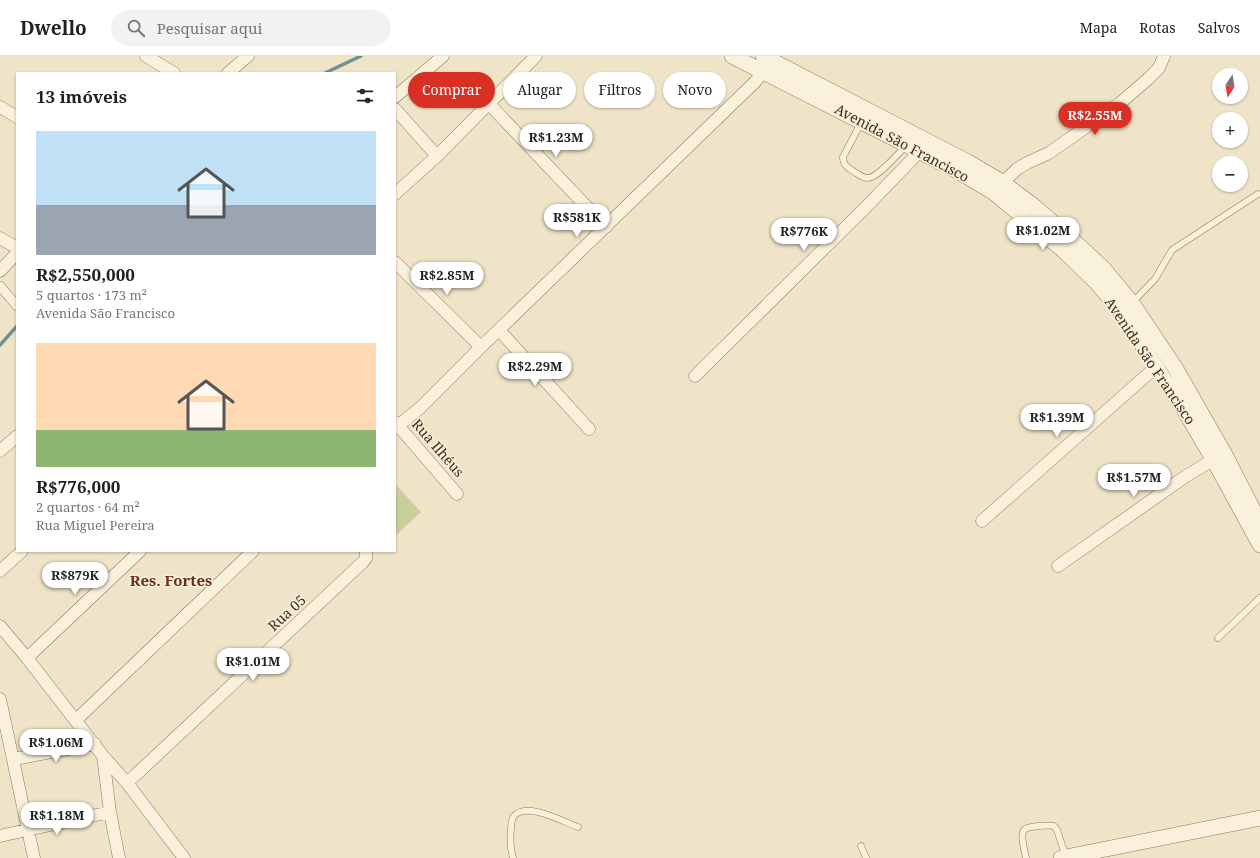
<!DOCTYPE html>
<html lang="pt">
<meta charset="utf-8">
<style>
:root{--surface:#fff;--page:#f2f2f2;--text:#202124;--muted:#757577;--line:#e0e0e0;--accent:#d93025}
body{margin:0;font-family:"Noto Serif",serif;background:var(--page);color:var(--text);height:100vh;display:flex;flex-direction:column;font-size:15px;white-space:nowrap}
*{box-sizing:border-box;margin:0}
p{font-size:13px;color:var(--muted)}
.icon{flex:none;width:22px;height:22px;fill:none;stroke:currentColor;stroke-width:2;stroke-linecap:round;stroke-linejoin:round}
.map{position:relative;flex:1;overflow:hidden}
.drawer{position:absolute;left:16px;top:16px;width:380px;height:480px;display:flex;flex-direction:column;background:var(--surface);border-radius:0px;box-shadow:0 1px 3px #0004}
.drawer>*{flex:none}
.banner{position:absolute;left:408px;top:16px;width:380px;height:36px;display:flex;gap:8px}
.needle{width:26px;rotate:192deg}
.fabs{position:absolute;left:1212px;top:12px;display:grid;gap:8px}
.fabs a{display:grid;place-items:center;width:36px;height:36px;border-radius:50%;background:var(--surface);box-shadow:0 1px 3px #0004;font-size:20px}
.price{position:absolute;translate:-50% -34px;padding:0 9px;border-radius:14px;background:#fff;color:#222;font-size:13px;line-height:26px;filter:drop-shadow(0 1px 2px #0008)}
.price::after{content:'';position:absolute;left:50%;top:24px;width:12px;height:9px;margin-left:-6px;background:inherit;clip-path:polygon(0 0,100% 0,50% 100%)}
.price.selected{background:var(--accent);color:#fff}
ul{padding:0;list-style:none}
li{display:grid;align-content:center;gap:8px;height:212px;padding:0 20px}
li span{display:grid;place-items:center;height:124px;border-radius:0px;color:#555}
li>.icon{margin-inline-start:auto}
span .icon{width:72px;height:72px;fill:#fffc;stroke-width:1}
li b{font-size:17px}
h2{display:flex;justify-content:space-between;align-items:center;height:48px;padding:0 20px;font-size:17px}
.chip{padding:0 14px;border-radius:18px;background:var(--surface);box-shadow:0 1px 3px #0004;font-size:14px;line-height:36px}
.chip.selected{background:var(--accent);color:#fff}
header{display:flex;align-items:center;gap:24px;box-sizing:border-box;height:56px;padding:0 20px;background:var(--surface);border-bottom:1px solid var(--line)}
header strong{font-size:19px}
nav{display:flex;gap:22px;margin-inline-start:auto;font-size:14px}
.search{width:280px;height:36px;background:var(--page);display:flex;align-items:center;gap:10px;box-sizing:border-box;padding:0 14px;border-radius:22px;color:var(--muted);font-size:15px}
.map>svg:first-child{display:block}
.pitch{fill:#c9cf9b}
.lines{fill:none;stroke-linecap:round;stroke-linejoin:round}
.stream{stroke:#6f938a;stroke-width:3.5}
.service-casing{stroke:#8d765c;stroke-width:7}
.pedestrian-casing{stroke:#8d765c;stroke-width:10}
.minor-casing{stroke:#8d765c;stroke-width:13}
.tertiary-casing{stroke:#8d765c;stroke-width:16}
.service{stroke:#faf1dc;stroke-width:6}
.pedestrian{stroke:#faf1dc;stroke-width:9}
.minor{stroke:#faf1dc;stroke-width:12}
.tertiary{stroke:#faf1dc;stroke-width:15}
.labels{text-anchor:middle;stroke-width:3.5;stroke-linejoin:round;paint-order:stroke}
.street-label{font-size:14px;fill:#3d2e20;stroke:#f7eed8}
.neighbourhood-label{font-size:15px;font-weight:bold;fill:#6b2e1e;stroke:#f7eed8}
</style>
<header>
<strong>Dwello</strong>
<div class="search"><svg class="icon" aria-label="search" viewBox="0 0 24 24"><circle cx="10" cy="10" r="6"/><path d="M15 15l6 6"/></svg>Pesquisar aqui</div>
<nav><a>Mapa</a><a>Rotas</a><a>Salvos</a></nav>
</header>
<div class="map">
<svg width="1260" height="802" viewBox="0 0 1260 802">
<rect width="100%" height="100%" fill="#f0e4c8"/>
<path class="pitch" d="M395 428 421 456 395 480Z"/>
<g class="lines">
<path class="stream" d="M325 17 361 0
M0 289 17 270"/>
<g class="service-casing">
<path id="service" d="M862 65 843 101C843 109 847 111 853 115 858 118 862 122 868 122 878 122 898 97 906 90
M1132 247 1155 223 1172 194 1258 138
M1218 582 1260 542
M861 790 866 802
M513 802C510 792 510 782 511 772 511 768 512 763 514 760 526 745 564 766 578 771
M1026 802C1025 796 1019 777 1025 773 1028 771 1034 771 1038 770 1043 770 1049 769 1054 770L1057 774 1066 801"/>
</g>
<g class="pedestrian-casing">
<path id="pedestrian" d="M0 230 17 250"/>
</g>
<g class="minor-casing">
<path id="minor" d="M146 0 174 17
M228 17 248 0
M395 41 443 0
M489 48 606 171
M0 51 17 61
M395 53 437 100
M997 132 1017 113 1027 107 1049 97 1119 48 1148 23 1159 12 1164 0
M395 138 437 100 536 0
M0 182 17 192
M395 206 481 291
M0 215 17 197
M499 274 589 373
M695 320 864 153 925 90
M395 366 457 438
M395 372 420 352 481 291 755 26 767 10
M0 395 17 380
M982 465 1157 310
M1058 510 1186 420 1221 399
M0 515 22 495
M0 570 27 602 103 700 127 727 184 802
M27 602 140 495
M0 643 34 802
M76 664 253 495
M103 700 110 756 119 802
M14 703 95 688
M127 727 363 506 366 502V495
M0 780 110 756"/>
</g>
<g class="tertiary-casing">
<path id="tertiary" d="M732 0 956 114 993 136 1063 194 1097 227 1120 255 1183 352 1213 403 1260 489
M763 0 968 106 1002 126 1035 151 1074 185 1104 213 1132 247 1176 313 1224 397 1260 467
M1061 802 1260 762"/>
</g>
<use href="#service" class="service"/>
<use href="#pedestrian" class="pedestrian"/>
<use href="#minor" class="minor"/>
<use href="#tertiary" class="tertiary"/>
</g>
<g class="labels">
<g class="street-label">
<text transform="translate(902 87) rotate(28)" y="5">Avenida São Francisco</text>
<text transform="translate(1150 305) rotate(56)" y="5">Avenida São Francisco</text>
<text transform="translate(438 392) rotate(49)" y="5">Rua Ilhéus</text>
<text transform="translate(287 557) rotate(-43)" y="5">Rua 05</text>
</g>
<g class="neighbourhood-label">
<text x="171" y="530">Res. Fortes</text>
</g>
</g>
</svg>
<div class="fabs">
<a><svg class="needle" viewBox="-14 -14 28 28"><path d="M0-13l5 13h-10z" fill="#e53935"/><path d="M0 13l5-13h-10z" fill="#757577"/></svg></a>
<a>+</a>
<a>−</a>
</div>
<b class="price selected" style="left:1095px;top:80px">R$2.55M</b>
<b class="price" style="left:556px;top:102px">R$1.23M</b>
<b class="price" style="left:577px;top:182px">R$581K</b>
<b class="price" style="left:1043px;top:195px">R$1.02M</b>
<b class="price" style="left:804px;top:196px">R$776K</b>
<b class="price" style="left:447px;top:240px">R$2.85M</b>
<b class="price" style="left:535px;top:331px">R$2.29M</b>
<b class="price" style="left:1057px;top:382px">R$1.39M</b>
<b class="price" style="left:1134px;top:442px">R$1.57M</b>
<b class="price" style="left:75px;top:540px">R$879K</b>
<b class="price" style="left:253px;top:626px">R$1.01M</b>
<b class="price" style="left:56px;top:707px">R$1.06M</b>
<b class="price" style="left:57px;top:780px">R$1.18M</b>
<div class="banner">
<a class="chip selected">Comprar</a>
<a class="chip">Alugar</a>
<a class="chip">Filtros</a>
<a class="chip">Novo</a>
</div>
<section class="drawer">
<h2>13 imóveis<svg class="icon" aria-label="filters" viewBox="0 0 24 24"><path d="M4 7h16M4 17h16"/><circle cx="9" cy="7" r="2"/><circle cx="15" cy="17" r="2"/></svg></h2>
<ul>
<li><span style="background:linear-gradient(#bfe0f5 60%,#9aa5b1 0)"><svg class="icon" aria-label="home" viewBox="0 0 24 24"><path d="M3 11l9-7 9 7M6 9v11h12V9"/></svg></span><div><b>R$2,550,000</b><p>5 quartos · 173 m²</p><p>Avenida São Francisco</p></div></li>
<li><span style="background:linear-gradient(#ffd9b3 70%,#8fb573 0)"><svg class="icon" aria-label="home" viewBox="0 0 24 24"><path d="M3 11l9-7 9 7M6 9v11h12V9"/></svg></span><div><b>R$776,000</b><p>2 quartos · 64 m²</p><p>Rua Miguel Pereira</p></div></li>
</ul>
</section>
</div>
